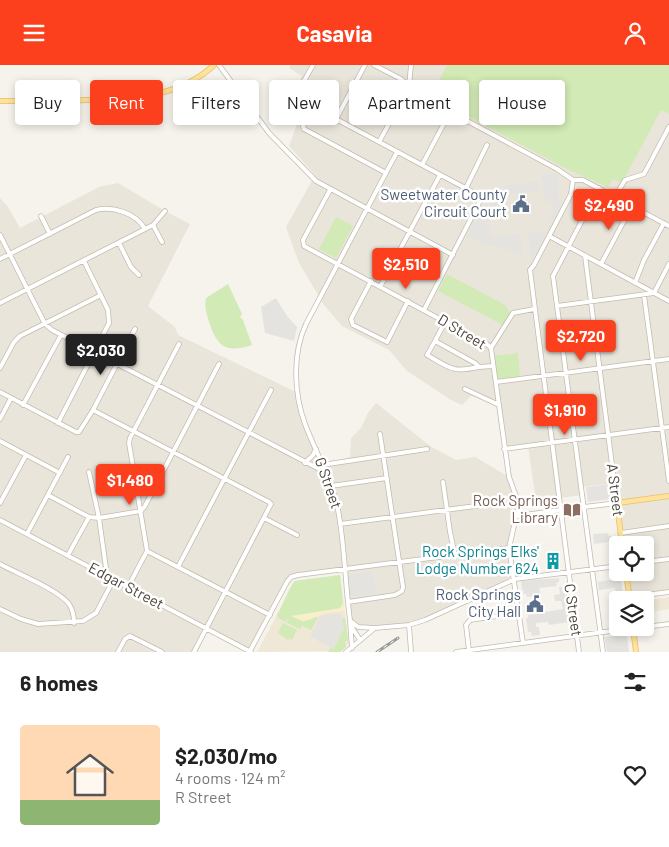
<!DOCTYPE html>
<meta charset="utf-8">
<style>
:root{--surface:#fff;--page:#f6f6f6;--text:#222;--muted:#767676;--line:#e0e0e0;--accent:#fc3f1d}
body{margin:0;font-family:Barlow,sans-serif;background:var(--page);color:var(--text);height:100vh;display:flex;flex-direction:column;font-size:19px;white-space:nowrap}
*{box-sizing:border-box;margin:0}
p{font-size:16px;color:var(--muted)}
.icon{flex:none;width:28px;height:28px;fill:none;stroke:currentColor;stroke-width:2;stroke-linecap:round;stroke-linejoin:round}
.map{position:relative;height:587px;overflow:hidden}
.side{display:flex;flex-direction:column;background:var(--surface);flex:1}
.side>*{flex:none}
.top-card{position:absolute;left:15px;top:15px;width:640px;height:45px;display:flex;gap:10px}
.buttons{position:absolute;left:609px;top:471px;display:grid;gap:10px}
.buttons a{display:grid;place-items:center;width:45px;height:45px;border-radius:5px;background:var(--surface);box-shadow:0 2px 8px #0003;font-size:25px}
.price{position:absolute;translate:-50% -42px;padding:0 11px;border-radius:5px;background:var(--accent);color:#fff;font-size:16px;line-height:32px;filter:drop-shadow(0 1px 2px #0008)}
.price::after{content:'';position:absolute;left:50%;top:30px;width:15px;height:11px;margin-left:-8px;background:inherit;clip-path:polygon(0 0,100% 0,50% 100%)}
.price.current{background:#222;color:#fff}
ul{padding:0;list-style:none}
li{display:flex;align-items:center;gap:15px;height:125px;padding:0 20px}
li+li{border-top:1px solid var(--line)}
li span{display:grid;place-items:center;flex:none;width:140px;height:100px;border-radius:5px;color:#555}
li>.icon{margin-inline-start:auto}
span .icon{width:60px;height:60px;fill:#fffc;stroke-width:1}
li b{font-size:21px}
h2{display:flex;justify-content:space-between;align-items:center;height:60px;padding:0 20px;font-size:21px}
.tag{padding:0 18px;border-radius:5px;background:var(--surface);box-shadow:0 2px 8px #0003;font-size:18px;line-height:45px}
.tag.current{background:var(--accent);color:#fff}
header{display:flex;justify-content:space-between;align-items:center;height:65px;padding:0 20px;background:var(--accent);color:#fff;font-size:22px;font-weight:700}
.map>svg:first-child{display:block}
.residential{fill:#eae5da}
.education{fill:#efe8d6}
.green{fill:#d2eab5}
.sand{fill:#f9efc9}
.parking{fill:#e5e3e0}
.lines{fill:none;stroke-linecap:round;stroke-linejoin:round}
.minor-casing{stroke:#c2bbae;stroke-width:5.5}
.major-casing{stroke:#e6c16a;stroke-width:6}
.minor{stroke:#fff;stroke-width:4}
.major{stroke:#ffe39c;stroke-width:4.5}
.rail-casing{stroke:#9a9a9a;stroke-width:3}
.rail{stroke:#fff;stroke-width:1;stroke-dasharray:4;stroke-linecap:butt}
.labels{text-anchor:middle;stroke-width:5;stroke-linejoin:round;paint-order:stroke}
.service-label{font-size:15px;fill:#4e5e75;stroke:#fff;text-anchor:end}
.street-label{font-size:15px;fill:#4b4439;stroke:#fff}
.education-label{font-size:15px;fill:#785e54;stroke:#fff;text-anchor:end}
.culture-label{font-size:15px;fill:#0d838f;stroke:#fff;text-anchor:end}
</style>
<header><svg class="icon" aria-label="menu" viewBox="0 0 24 24"><path d="M4 6h16M4 12h16M4 18h16"/></svg>Casavia<svg class="icon" aria-label="person" viewBox="0 0 24 24"><circle cx="12" cy="8" r="4"/><path d="M4 21q1-7 8-7t8 7"/></svg></header>
<div class="map">
<svg width="669" height="587" viewBox="0 0 669 587">
<rect width="100%" height="100%" fill="#f6f3ec"/>
<path class="residential" d="M290 0H669V527L630 532 626 508H645V480H622L614 418 581 422 582 430 536 436 528 381 504 384 499 340 471 331 462 340 451 335 407 306 389 285 342 261 324 240 299 198 286 162 315 110 289 81 296 62 289 36 302 11 289 3Z
M118 118 165 146 190 159 148 241 175 262 178 270 298 328 300 342 322 400 350 392 351 373 361 363 368 348 376 338 430 381 456 395 475 392 509 412 518 443 510 483 515 514 417 558 361 563 350 555 344 505 291 512 250 586 207 563 194 587H0V133L8 142 20 163 99 122Z"/>
<path class="education" d="M340 510 349 579 342 586 257 587 291 524 293 518 295 516Z
M669 532V544L645 548V536Z"/>
<path class="green" d="M447 0H669V49L661 45 622 118 613 114 608 122 569 105 431 32Z
M336 152 353 161 336 193 319 184Z
M447 209 505 240 510 248 503 260 438 226Z
M228 219 242 249 240 252 243 255 252 280C228 288 218 283 210 260 207 250 204 243 206 233Z
M518 288 520 314 496 317 492 291Z
M340 510 343 538 340 543 292 551 303 557 316 552 318 553 311 565 304 562 302 560 300 564 287 558 290 551 286 557 278 553 277 550C282 542 290 520 295 516Z
M343 553H345L348 575 345 577 346 582 340 587H328L330 583 333 584 344 563 341 555Z
M283 558 297 565 292 575 289 573 288 575 278 568Z"/>
<path class="sand" d="M343 538 344 544 343 546C337 547 329 547 323 549 309 554 307 559 291 551L338 544 342 541Z"/>
<path class="parking" d="M558 108 559 134 563 137 552 158 550 156 548 149 553 148 552 136 545 137 541 109Z
M538 116 540 125 502 131 501 135 497 136 498 144 488 146 491 172 520 168 523 190 495 181 483 179 467 171 475 153 491 139 500 122Z
M542 165 545 173 531 197 528 168Z
M276 233 287 251 297 262 294 276 265 268 261 242Z
M609 419 611 434 588 437 586 422Z
M608 468 609 471H614L615 476 594 479 593 469Z
M373 506 376 529 350 532 347 510Z
M559 513V517L556 518 557 521 539 523 541 530 527 532 526 529H523V526L525 525H522L521 516Z
M621 513 623 529 616 530 615 523 599 525 598 517Z
M566 521 570 557 549 560 548 557 536 558V562H539L540 570 532 571 531 567H528L526 553H528V550L563 544 561 536H555L554 530 560 529 559 522Z
M341 548 344 563 333 584 311 572V569L320 552 324 550Z
M625 570 627 571 629 587H607L604 572Z"/>
<g class="lines">
<g class="minor-casing">
<path id="minor" d="M219 0 269 68 316 116 453 190
M313 0 295 32 482 132 424 245
M374 0 401 14 417 29 557 104 573 115
M313 42 303 61 304 64 386 108
M336 54 365 0
M379 77 409 22 411 0
M422 100 450 47
M573 115 571 129 534 200 530 205 579 587
M573 115H583L669 161
M466 123 487 80
M599 123 553 211 603 587
M330 125 303 175 304 181 488 280 491 283 509 412 517 434 518 443 509 483 523 578
M615 132 625 115 644 109 669 62
M41 151 50 169
M153 160 162 177
M0 170 45 259 52 265 325 407
M549 171 669 236
M119 178 131 202 139 210
M0 194 96 145C113 141 136 148 145 164
M601 199 632 141
M371 216 351 254 353 260 387 277 408 236
M635 218 644 195 664 158
M380 222 440 110
M654 228 669 199
M644 230 669 416
M0 238 153 160 165 146
M557 241 654 228
M435 276 427 290C450 303 452 308 479 302L475 298 435 276 445 257
M491 283 513 248 534 244
M479 302 493 301
M0 303 14 277 20 271 101 230
M496 317 669 294
M465 324 499 340
M0 327 76 367H79L93 345 135 264
M23 340 61 270
M93 345 269 437 271 439 194 587
M0 354 11 333
M58 358 109 258 108 245 84 196
M0 376 60 408
M504 384 669 362
M305 398 313 390 316 384
M322 400 427 384
M89 407 99 453 106 503 103 509
M443 417 450 467 455 490
M331 421 387 413
M48 430 89 452 99 453 141 446 145 441 219 299
M0 438 26 390
M584 442 617 438 585 191
M517 451 561 445
M264 453 297 470
M0 455 251 587
M340 459 498 438
M621 468 669 461
M27 469 68 392
M147 486 270 550
M68 490 89 452
M645 497 669 494
M0 499C16 508 59 525 69 539 73 545 74 551 74 558
M178 502 271 325
M128 522 147 486 129 378 130 373 179 279
M630 532 669 527
M348 537 395 530 402 526 403 522 380 369
M0 544 21 554 38 559 83 556 96 548 114 514
M350 557 352 583
M352 557 358 562 375 563
M409 560 411 587
M645 562 669 559
M360 575 353 564 350 555C345 519 345 481 338 445 332 415 316 388 305 359 294 329 292 289 306 259L397 87
M250 586 287 517 291 512 298 510 509 483
M469 586 466 560 470 555 519 548
M118 587 125 574 130 571 162 587
M346 587 375 563 409 560 425 555 515 514 618 501
M456 587 641 562"/>
</g>
<g class="major-casing">
<path id="major" d="M0 36C29 36 59 36 88 35 133 33 179 33 214 0
M622 480 617 438 669 431
M626 508 630 535
M633 562 636 587"/>
</g>
<use href="#minor" class="minor"/>
<use href="#major" class="major"/>
<g class="rail-casing">
<path id="rail" d="M377 587 398 573"/>
</g>
<use href="#rail" class="rail"/>
</g>
<defs>
<g id="civic-bare" transform="scale(1.35)"><path d="M-.6-6.5H3V-4.5H.6V-3L4-1V1h2V6H-6V1h2V-1L-.6-3ZM-1.2 2.5V6h2.4V2.5Z" fill="#5c6f8a" stroke="#fff" stroke-width="2.5" paint-order="stroke"/></g>
<g id="library-bare" transform="scale(1.35)"><path d="M-6-4Q-3-5.5-.7-3.5V5Q-3 3-6 4ZM6-4Q3-5.5 .7-3.5V5Q3 3 6 4Z" fill="#8d6e63" stroke="#fff" stroke-width="2.5" paint-order="stroke"/></g>
<g id="building-bare" transform="scale(1.35)"><path d="M-4-6H4V6H1V3H-1V6H-4ZM-2.5-4.3h1.7v1.8h-1.7ZM.8-4.3h1.7v1.8H.8ZM-2.5-1h1.7V.8h-1.7ZM.8-1h1.7V.8H.8Z" fill="#0f9aa8" stroke="#fff" stroke-width="2.5" paint-order="stroke"/></g>
</defs>
<g fill-rule="evenodd">
<use href="#civic-bare" x="521" y="139"/>
<use href="#library-bare" x="572" y="445"/>
<use href="#building-bare" x="553" y="496"/>
<use href="#civic-bare" x="535" y="539"/>
</g>
<g class="labels">
<g class="service-label">
<text x="507" y="135">Sweetwater County<tspan x="507" dy="17">Circuit Court</tspan></text>
<text x="521" y="535">Rock Springs<tspan x="521" dy="17">City Hall</tspan></text>
</g>
<g class="street-label">
<text transform="translate(462 267) rotate(31)" y="5">D Street</text>
<text transform="translate(328 418) rotate(71)" y="5">G Street</text>
<text transform="translate(615 425) rotate(83)" y="5">A Street</text>
<text transform="translate(126 521) rotate(28)" y="5">Edgar Street</text>
<text transform="translate(573 545) rotate(82)" y="5">C Street</text>
</g>
<g class="education-label">
<text x="558" y="441">Rock Springs<tspan x="558" dy="17">Library</tspan></text>
</g>
<g class="culture-label">
<text x="539" y="492">Rock Springs Elks'<tspan x="539" dy="17">Lodge Number 624</tspan></text>
</g>
</g>
</svg>
<div class="buttons">
<a><svg class="icon" aria-label="locate" viewBox="0 0 24 24"><circle cx="12" cy="12" r="6"/><path d="M12 2v4M12 18v4M2 12h4M18 12h4"/></svg></a>
<a><svg class="icon" aria-label="layers" viewBox="0 0 24 24"><path d="M12 4l9 5-9 5-9-5zM3 14l9 5 9-5"/></svg></a>
</div>
<b class="price" style="left:609px;top:166px">$2,490</b>
<b class="price" style="left:406px;top:225px">$2,510</b>
<b class="price" style="left:581px;top:297px">$2,720</b>
<b class="price current" style="left:101px;top:311px">$2,030</b>
<b class="price" style="left:565px;top:371px">$1,910</b>
<b class="price" style="left:130px;top:441px">$1,480</b>
<div class="top-card">
<a class="tag">Buy</a>
<a class="tag current">Rent</a>
<a class="tag">Filters</a>
<a class="tag">New</a>
<a class="tag">Apartment</a>
<a class="tag">House</a>
</div>
</div>
<section class="side">
<h2>6 homes<svg class="icon" aria-label="filters" viewBox="0 0 24 24"><path d="M4 7h16M4 17h16"/><circle cx="9" cy="7" r="2"/><circle cx="15" cy="17" r="2"/></svg></h2>
<ul>
<li><span style="background:linear-gradient(#ffd9b3 75%,#8fb573 0)"><svg class="icon" aria-label="home" viewBox="0 0 24 24"><path d="M3 11l9-7 9 7M6 9v11h12V9"/></svg></span><div><b>$2,030/mo</b><p>4 rooms · 124 m²</p><p>R Street</p></div><svg class="icon" aria-label="heart" viewBox="0 0 24 24"><path d="M12 20l-8-8c-3-5 5-10 8-4 3-6 11-1 8 4z"/></svg></li>
</ul>
</section>
